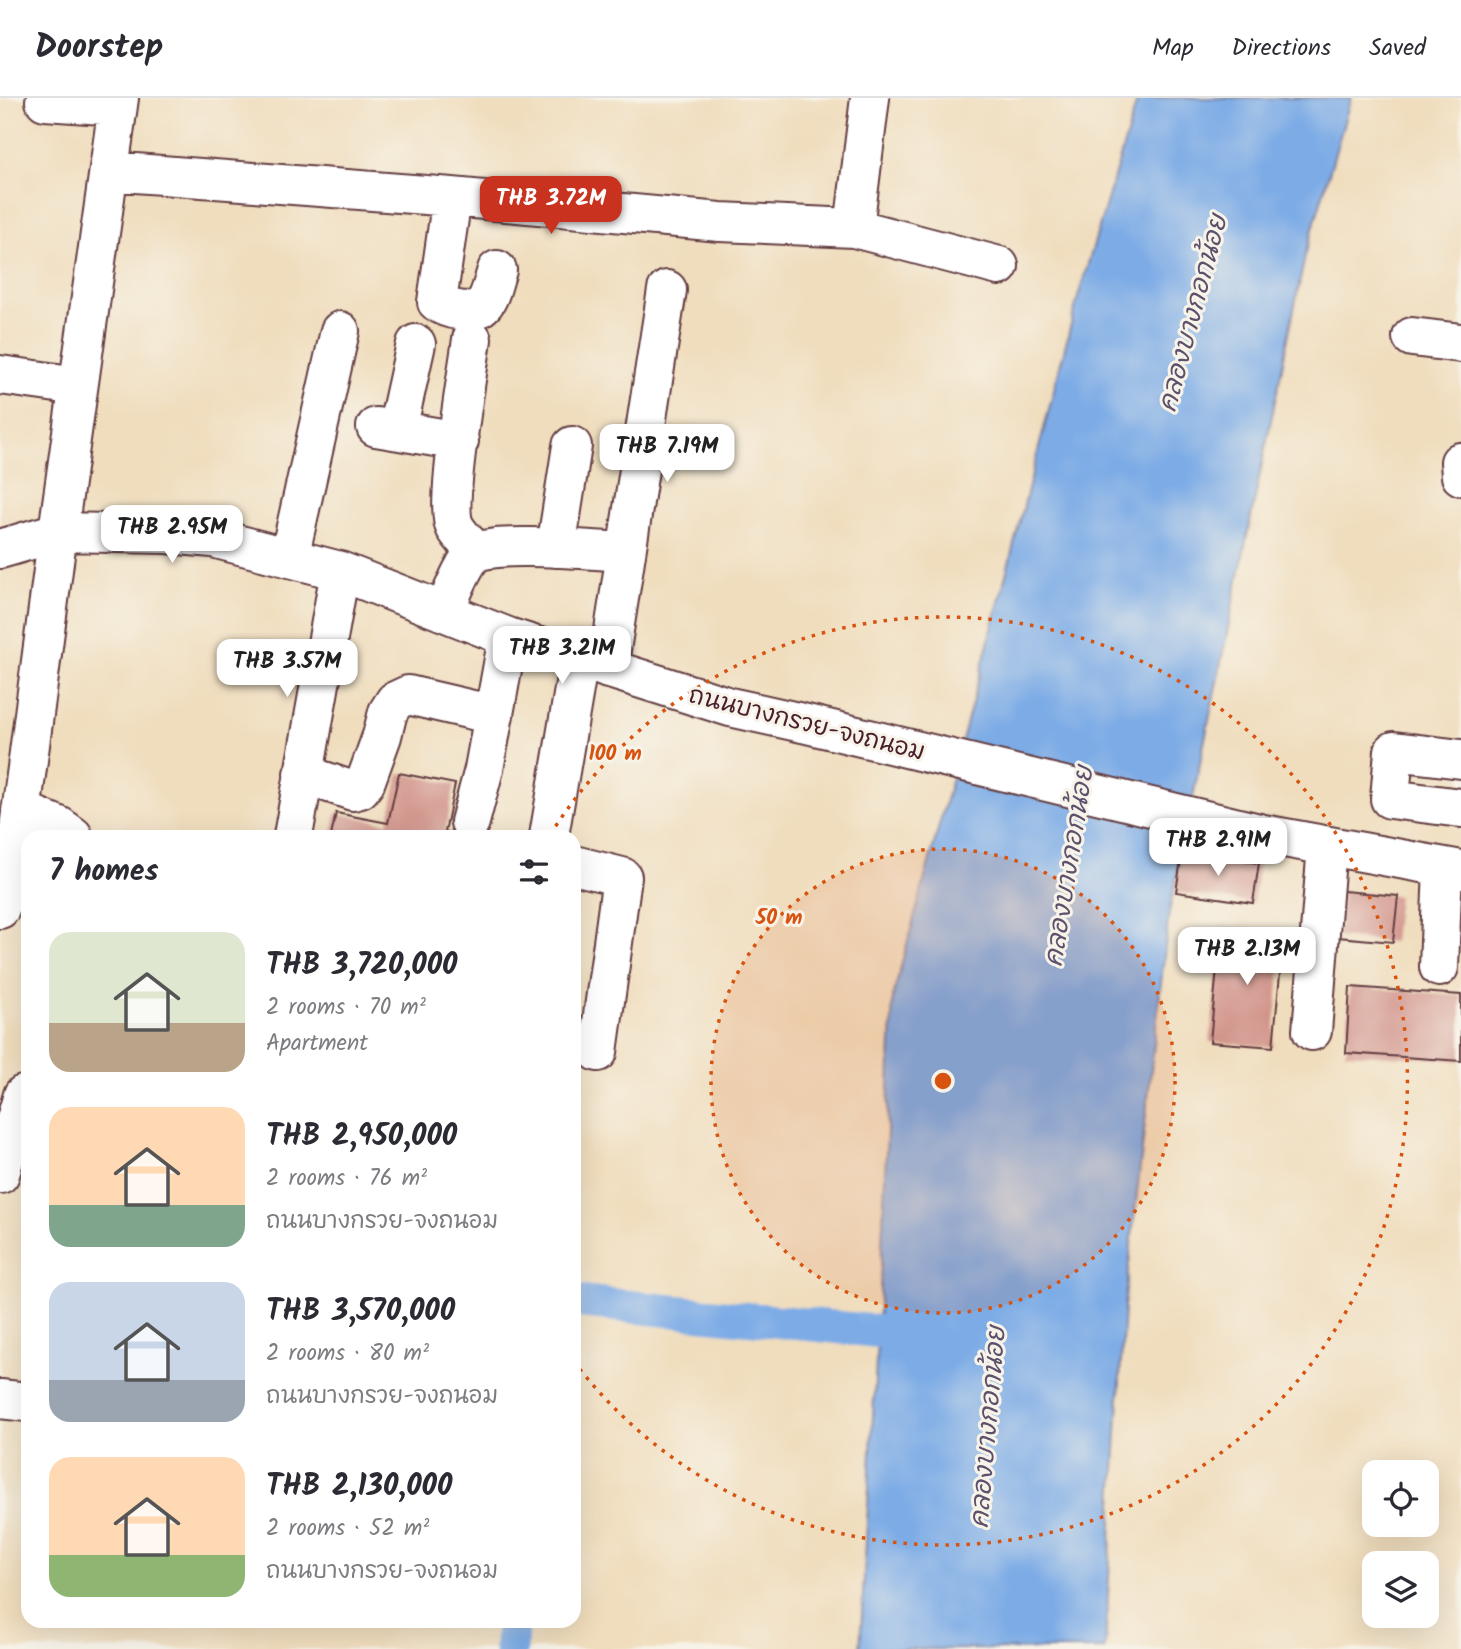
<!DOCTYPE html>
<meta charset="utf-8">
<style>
:root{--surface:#fff;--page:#f7f7f7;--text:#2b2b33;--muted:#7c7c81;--line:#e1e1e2;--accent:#c8321e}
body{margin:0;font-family:Kalam,"Playpen Sans Thai",sans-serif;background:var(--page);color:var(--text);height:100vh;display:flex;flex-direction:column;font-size:26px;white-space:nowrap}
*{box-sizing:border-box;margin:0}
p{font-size:23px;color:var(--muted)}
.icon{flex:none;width:38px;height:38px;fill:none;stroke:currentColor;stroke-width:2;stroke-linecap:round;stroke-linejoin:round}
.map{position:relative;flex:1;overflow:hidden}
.sheet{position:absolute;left:21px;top:732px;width:560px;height:798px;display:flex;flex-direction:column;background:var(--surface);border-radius:21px;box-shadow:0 7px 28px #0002}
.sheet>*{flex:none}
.fabs{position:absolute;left:1362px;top:1362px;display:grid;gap:14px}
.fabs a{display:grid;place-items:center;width:77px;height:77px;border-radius:14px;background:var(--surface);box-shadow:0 7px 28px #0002;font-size:35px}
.price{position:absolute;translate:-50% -60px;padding:0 16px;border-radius:14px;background:#fff;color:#222;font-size:23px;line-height:46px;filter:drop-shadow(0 2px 4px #0008)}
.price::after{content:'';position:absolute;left:50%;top:42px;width:21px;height:16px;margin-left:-10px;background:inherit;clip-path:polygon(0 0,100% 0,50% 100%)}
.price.selected{background:var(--accent);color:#fff}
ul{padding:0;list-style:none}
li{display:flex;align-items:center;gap:21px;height:175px;padding:0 28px}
li span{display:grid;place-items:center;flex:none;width:196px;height:140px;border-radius:21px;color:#555}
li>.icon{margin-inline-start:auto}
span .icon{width:84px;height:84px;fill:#fffc;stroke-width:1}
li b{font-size:30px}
h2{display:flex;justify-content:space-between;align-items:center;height:84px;padding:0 28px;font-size:30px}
header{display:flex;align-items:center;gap:42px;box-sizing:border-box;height:98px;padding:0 35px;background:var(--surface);border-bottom:2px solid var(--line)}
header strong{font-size:33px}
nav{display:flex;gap:38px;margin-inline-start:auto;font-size:24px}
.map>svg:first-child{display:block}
.water{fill:#7cabe6;stroke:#636588;stroke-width:2}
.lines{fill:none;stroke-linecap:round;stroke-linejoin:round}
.canal{stroke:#7cabe6;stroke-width:33}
.building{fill:#d2948b}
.minor-casing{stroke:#633c41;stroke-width:42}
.minor{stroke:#fff;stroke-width:38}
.ring{fill:none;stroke:#d8530f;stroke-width:3.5;stroke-dasharray:3.5 7}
.labels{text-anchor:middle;stroke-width:6;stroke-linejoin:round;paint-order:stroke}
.street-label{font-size:24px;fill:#4a1f2b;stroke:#f7f3e8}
.water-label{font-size:26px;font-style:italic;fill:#5c506c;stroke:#f7f3e8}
.centre{fill:#d8530f;stroke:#f7f3e8;stroke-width:3.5}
.ring-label{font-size:21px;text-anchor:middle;font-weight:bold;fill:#d8530f;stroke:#f7f3e8;stroke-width:6;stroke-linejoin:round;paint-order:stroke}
</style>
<header>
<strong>Doorstep</strong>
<nav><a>Map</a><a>Directions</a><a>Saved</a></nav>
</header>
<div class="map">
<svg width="1461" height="1551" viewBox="0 0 1461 1551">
<rect width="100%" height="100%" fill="#f7f3e8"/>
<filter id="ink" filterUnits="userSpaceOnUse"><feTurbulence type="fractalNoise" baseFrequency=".0143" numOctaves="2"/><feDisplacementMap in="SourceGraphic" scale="14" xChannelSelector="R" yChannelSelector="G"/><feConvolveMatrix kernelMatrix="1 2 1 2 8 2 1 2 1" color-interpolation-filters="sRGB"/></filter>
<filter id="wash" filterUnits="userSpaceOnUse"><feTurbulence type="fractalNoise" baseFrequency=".00686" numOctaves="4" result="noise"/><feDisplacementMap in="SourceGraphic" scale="28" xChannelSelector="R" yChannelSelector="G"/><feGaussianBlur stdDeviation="1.57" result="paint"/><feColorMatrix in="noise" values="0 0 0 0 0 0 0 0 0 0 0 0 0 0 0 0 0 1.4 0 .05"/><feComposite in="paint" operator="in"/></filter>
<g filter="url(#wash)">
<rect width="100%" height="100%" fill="#f0ddbd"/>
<path class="water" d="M1138 0H1351L1305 158 1169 815 1124 1209 1105 1551H860L880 1191 893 898 987 550 1078 199Z"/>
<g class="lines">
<path class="canal" d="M574 1203 923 1238
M511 1551 512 1522"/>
</g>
<g id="blocks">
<path class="building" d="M399 675 455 686 445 734 462 738H331L336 715 388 725Z
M1182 755 1259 765 1253 805 1176 794Z
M1343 793 1398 798 1393 844 1338 839Z
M1221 828 1284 834 1273 949 1210 944Z
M1350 889 1461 897V963L1346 955Z"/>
</g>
</g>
<g filter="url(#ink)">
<use href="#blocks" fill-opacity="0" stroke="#633c41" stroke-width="2"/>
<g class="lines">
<g class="minor-casing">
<path id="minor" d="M45 3 118 8
M109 73 452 99 720 124 854 130 999 168
M452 99 437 204C444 209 449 211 458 212 489 217 489 196 497 172
M854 130 870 0
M1412 239 1461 245
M472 241C468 273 444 408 455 429 460 438 469 446 476 454
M0 277 78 288
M376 329 459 343
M397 332 416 246
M1460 364 1461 378
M556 450 572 348
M0 451 58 434 167 436 213 440 340 473 508 539 730 609 807 626 1263 736 1461 772
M289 460 340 233
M444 514C451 499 462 467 474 456 490 442 600 453 626 454
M608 571 667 192
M1461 661 1394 653 1390 701 1461 710
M303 676 353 693 360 691 365 685 382 638 388 614 395 603 408 597 494 617
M21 712 59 728 73 738
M470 724 484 671 508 539
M293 738 340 473
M549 738 579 562
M574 767 622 779 598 954
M0 811 18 738 58 434 119 0
M1439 869 1443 769
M1312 933 1327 748
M0 1076 23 997
M0 1301 28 1304"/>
</g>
<use href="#minor" class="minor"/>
</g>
</g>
<circle cx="943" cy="983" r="232" fill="#d8530f" fill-opacity=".12"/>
<g class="ring">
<circle cx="943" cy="983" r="232"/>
<path d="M550 737A464 464 0 1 1 575 1265"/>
</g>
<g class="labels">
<g class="street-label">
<text transform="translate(807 625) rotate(14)" y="8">ถนนบางกรวย-จงถนอม</text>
</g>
<g class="water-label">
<text transform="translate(1192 215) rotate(-75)" y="9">คลองบางกอกน้อย</text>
<text transform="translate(1068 768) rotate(-81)" y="9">คลองบางกอกน้อย</text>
<text transform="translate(987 1329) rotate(-85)" y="9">คลองบางกอกน้อย</text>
</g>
</g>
<circle cx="943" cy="983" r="10" class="centre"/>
<g class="ring-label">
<text x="615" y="662">100 m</text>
<text x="779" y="826">50 m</text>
</g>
</svg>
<div class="fabs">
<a><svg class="icon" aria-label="locate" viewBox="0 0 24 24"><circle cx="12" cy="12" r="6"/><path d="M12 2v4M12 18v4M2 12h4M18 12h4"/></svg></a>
<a><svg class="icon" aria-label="layers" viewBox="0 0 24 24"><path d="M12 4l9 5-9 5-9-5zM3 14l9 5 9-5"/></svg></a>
</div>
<b class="price selected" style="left:551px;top:138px">THB 3.72M</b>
<b class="price" style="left:667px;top:386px">THB 7.19M</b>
<b class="price" style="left:172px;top:467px">THB 2.95M</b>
<b class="price" style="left:562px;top:588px">THB 3.21M</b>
<b class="price" style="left:287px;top:601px">THB 3.57M</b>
<b class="price" style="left:1218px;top:780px">THB 2.91M</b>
<b class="price" style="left:1247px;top:889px">THB 2.13M</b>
<section class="sheet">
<h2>7 homes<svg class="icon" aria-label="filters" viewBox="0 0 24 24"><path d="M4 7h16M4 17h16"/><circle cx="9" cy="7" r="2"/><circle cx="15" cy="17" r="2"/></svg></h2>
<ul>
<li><span style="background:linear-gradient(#dfe7d0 65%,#b9a48a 0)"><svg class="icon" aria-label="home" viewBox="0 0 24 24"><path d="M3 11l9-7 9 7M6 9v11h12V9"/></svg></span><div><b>THB 3,720,000</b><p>2 rooms · 70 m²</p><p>Apartment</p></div></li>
<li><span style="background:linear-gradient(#ffd9b3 70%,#7fa58c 0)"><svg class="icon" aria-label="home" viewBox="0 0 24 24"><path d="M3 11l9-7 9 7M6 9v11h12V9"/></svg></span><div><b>THB 2,950,000</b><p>2 rooms · 76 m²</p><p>ถนนบางกรวย-จงถนอม</p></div></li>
<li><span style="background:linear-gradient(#c9d6e8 70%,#9aa5b1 0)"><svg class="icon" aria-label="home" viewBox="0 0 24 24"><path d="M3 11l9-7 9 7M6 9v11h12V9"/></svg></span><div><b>THB 3,570,000</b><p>2 rooms · 80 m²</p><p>ถนนบางกรวย-จงถนอม</p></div></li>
<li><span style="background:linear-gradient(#ffd9b3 70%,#8fb573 0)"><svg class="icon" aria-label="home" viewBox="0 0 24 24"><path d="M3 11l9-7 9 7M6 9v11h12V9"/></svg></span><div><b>THB 2,130,000</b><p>2 rooms · 52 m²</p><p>ถนนบางกรวย-จงถนอม</p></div></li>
</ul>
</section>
</div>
